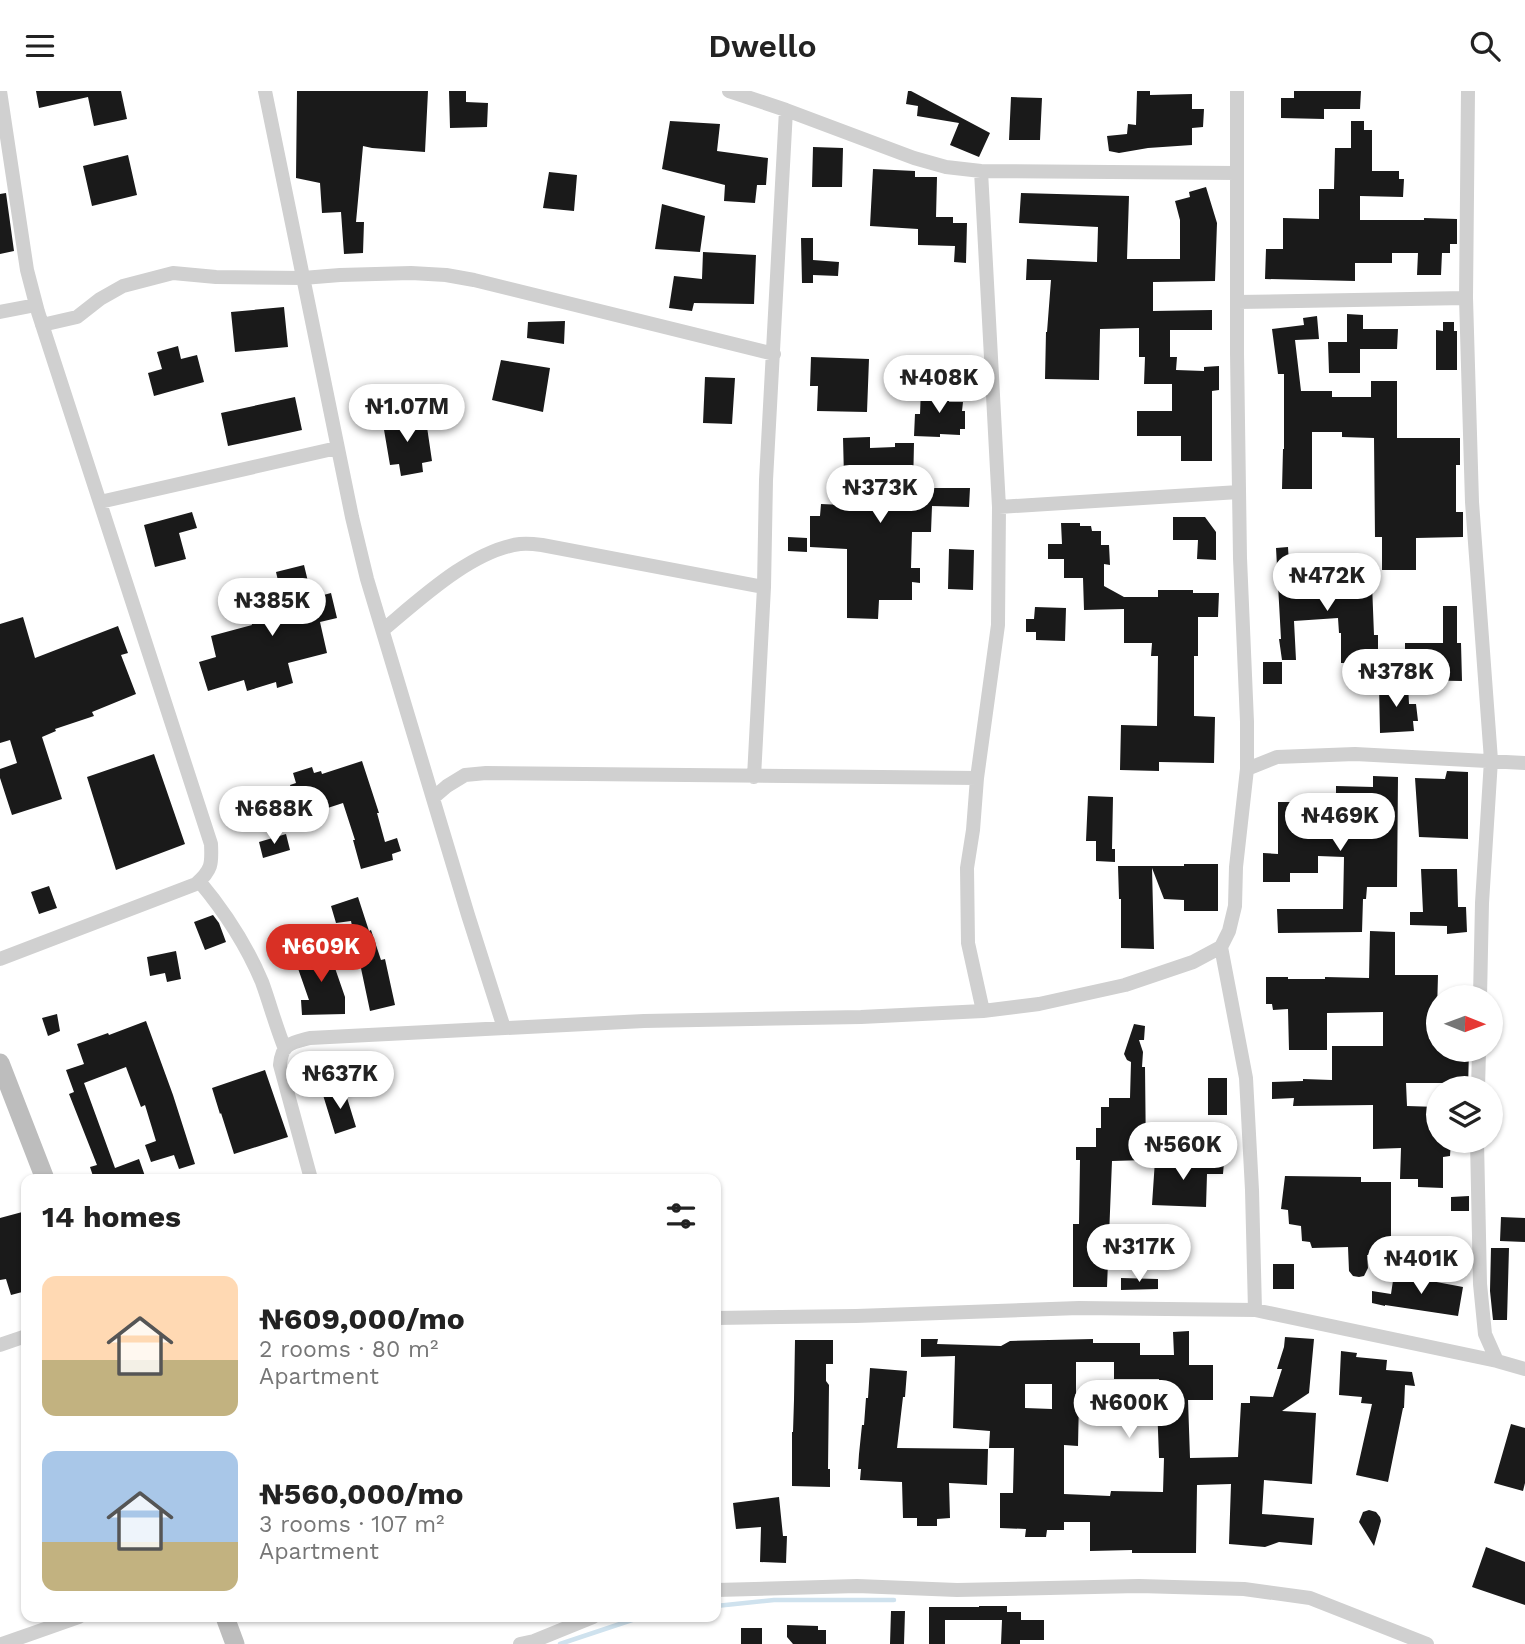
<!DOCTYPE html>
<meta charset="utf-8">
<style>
:root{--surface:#fff;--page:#f2f2f2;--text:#222;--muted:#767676;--accent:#d93025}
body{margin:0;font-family:"Work Sans",sans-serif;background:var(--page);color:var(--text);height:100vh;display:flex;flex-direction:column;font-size:26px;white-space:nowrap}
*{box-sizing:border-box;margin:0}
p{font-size:23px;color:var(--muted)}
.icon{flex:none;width:38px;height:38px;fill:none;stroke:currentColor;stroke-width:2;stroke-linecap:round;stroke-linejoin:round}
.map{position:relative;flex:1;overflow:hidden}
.details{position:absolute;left:21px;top:1083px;width:700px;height:448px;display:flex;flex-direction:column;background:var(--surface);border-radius:14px;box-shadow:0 2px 5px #0004}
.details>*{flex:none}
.needle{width:46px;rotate:91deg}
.controls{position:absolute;left:1426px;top:894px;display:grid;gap:14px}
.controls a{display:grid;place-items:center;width:77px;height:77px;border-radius:50%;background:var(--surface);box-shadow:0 2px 5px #0004;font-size:35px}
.price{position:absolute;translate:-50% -60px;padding:0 16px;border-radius:24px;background:#fff;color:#222;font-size:23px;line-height:46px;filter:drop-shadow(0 2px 4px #0008)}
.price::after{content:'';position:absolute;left:50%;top:42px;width:21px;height:16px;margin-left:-10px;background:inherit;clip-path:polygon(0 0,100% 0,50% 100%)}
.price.on{background:var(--accent);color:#fff}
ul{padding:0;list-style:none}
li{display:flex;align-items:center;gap:21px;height:175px;padding:0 21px}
li span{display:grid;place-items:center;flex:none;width:196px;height:140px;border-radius:14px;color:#555}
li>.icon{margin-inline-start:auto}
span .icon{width:84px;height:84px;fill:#fffc;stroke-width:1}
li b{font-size:30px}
h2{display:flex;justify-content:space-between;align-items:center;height:84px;padding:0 21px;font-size:30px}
header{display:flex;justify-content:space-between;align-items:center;height:91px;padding:0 21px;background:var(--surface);font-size:32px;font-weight:600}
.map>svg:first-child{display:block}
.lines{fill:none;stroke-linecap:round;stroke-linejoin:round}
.stream{stroke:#cfe2ee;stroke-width:4.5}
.building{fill:#1a1a1a;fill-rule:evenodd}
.minor{stroke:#d0d0d0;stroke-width:14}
.secondary{stroke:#bdbdbd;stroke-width:19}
</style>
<header><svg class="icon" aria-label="menu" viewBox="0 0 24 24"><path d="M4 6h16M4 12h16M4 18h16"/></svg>Dwello<svg class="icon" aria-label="search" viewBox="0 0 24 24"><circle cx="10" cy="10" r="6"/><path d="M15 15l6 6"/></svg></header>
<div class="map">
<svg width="1525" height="1553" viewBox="0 0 1525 1553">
<rect width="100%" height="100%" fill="#fff"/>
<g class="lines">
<path class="stream" d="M716 1515 774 1509H894
M560 1553 641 1526"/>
</g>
<path class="building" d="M36 0H121L127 28 94 35 88 6 39 17Z
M297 0H428L425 61 372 57 363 55 356 131H364L363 162 344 163 341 121 322 122 320 92 296 87Z
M449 0H466V11L488 12 487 36 450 37Z
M908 0H911L990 42 979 66 950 54 959 32 917 25 918 15 906 13Z
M1137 0H1150V4L1192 3V18H1204L1203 36 1192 37V54L1148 57 1119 62 1109 60 1107 45 1127 43 1128 33 1136 34Z
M1294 0H1361L1360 18H1324V28L1281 27V7H1294Z
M1011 6 1042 7 1040 49H1009Z
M670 30 720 33 717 60 768 67 766 94H757L755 112 724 110 725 94 662 78Z
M1351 30H1364V39H1372V80H1399V88H1404L1403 106 1360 105V129H1424V127L1457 128V153H1450V162H1442L1441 184H1417L1418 162H1392V172H1355V190L1265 188 1266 158H1283V127L1319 128V98H1334L1335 57H1351Z
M813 56 843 57 842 96H812Z
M128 64 137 104 92 115 83 75Z
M873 78 915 80V86H937L936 126H953V132H967L966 172 954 171 955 155 918 154V138L870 135Z
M549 81 577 84 574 120 543 117Z
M1206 96 1217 132 1215 190 1153 191V220L1212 219V239H1170V266H1177L1176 279 1204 280V276L1219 275V299L1212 300V370H1181V345H1137V320H1172V293H1144L1145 266H1139V237L1100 238 1099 289 1045 288 1046 241H1047L1051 189H1026L1027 168 1097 171 1098 136 1019 132 1021 102 1129 105 1127 168H1180V129L1175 110 1190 106 1189 101Z
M6 102 14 160 0 163V103Z
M662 113 705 125 700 161 655 158Z
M801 147H813V169L839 171 838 185 813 184V192H802Z
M703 161 756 164 754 213 694 212 692 220 669 217 674 185 702 188Z
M284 216 288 256 235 261 231 221Z
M1347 223 1363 224V238H1398L1397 258H1360V282H1329L1328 251H1347Z
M1317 225 1319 248 1295 249 1301 300H1332V306H1371V290H1397V347H1460V374H1456V421H1463V446L1416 447V479H1382V446H1375L1374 347 1342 346V341H1312V398H1282L1283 358H1284V283H1278L1272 238 1304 234 1303 227Z
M565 230 564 253 527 247 528 231Z
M1443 231H1454V240H1457V279H1436V239L1443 240Z
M178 255 181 268 197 264 204 291 154 305 148 282 162 278 157 261Z
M811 266 869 268 867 321 817 320 818 295H810Z
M501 269 550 277 543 321 492 309Z
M705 286 735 287 732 333 703 332Z
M921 298 950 299 949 311H963L962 320H965V338H960V344L940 343V346L914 345 915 323H920Z
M295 306 302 339 228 355 221 322Z
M414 322 417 338 427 336 432 370 422 372 423 381 401 385 399 373 390 374 382 327Z
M870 346V357L895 356V352H914L913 397H970L969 416 932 415 931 441H912L911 477H920V492L912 491V509H879L878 528 847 527V458L810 456V425H820L821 413 866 415 867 386H844L843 347Z
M192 421 197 437 179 442 186 468 155 476 144 434Z
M1173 426H1205L1216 441V469L1197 468 1198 449H1173Z
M1061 432H1080V435H1091L1092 440H1101V454H1109L1110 474 1104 473V495L1124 506H1158V499H1193V502H1219L1218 526H1198V565H1194V625L1215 626 1214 672 1159 671V680L1120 679 1121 634 1157 635 1158 565H1151L1152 552H1124V518L1084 519 1083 487H1064V468H1048V453H1062Z
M788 446 807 447V461L788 460Z
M1288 456 1290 490 1325 488 1326 495 1372 493 1374 544H1378V573L1341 572V542H1339L1338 527 1294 530 1296 569H1282L1279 548H1281L1276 457Z
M949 458 974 459 973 499 948 498Z
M304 474 312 507 331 502 337 527 320 531 327 562 288 572 293 592 277 597 276 591 247 600 244 589 208 600 199 571 216 566 211 545 252 534 248 520 283 511 276 481Z
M1443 515H1457V552H1461L1462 590 1405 589V552H1443Z
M1035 516 1066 517 1065 550 1036 549V541H1026V528H1034Z
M23 526 35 567 118 535 128 562 121 564 136 603 92 621 94 625 55 638 56 640 42 646 62 708 12 724 0 687V678L17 672 10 649 0 652V533Z
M1263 571H1282V593H1263Z
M1408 593 1409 613H1416L1418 630H1413L1414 640 1380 642 1379 594Z
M154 663 185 753 116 779 87 686Z
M362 670 379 722H377L385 751 397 747 401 760 392 763 393 769 361 778 353 749H355L343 712 300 726 290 694 296 692 293 682 312 676 314 682 321 680 322 683Z
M1447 680 1468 681V748L1419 746 1415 687 1445 688Z
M1373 685 1398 686 1397 796H1367L1366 808H1363L1362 841 1278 842 1277 818H1343L1344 766 1318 765V782H1290V791H1263V762L1278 763V711H1295L1294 733H1327L1328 709H1336V695L1373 696Z
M1088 705 1113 706 1112 758H1115V771L1096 770V750H1086Z
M286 743 290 759 263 767 259 751Z
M1184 773H1218V820H1184V809L1164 808 1152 777 1154 858 1121 857V808H1119L1118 775H1184Z
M1421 778H1457L1458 816H1466L1467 841 1447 843V835L1410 834V821H1423Z
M49 795 57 817 39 823 31 801Z
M358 806 369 840 371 839 381 869 385 868 395 914 370 920 351 830 336 832 331 815Z
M213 824 219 832 226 851 205 859 194 831Z
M1370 840 1395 841V884H1438L1436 957H1438V959H1469L1468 998H1455V992H1406L1407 1015 1438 1016V1050H1451L1450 1065 1443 1066V1097L1418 1096V1088H1400L1401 1057 1373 1058V1014L1293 1015 1294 1007 1272 1008V991L1303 990V988L1332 989V955H1383V921L1327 922V959H1289L1288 918 1273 919 1272 913H1266V886H1288V888H1325V886L1369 887Z
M327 854 345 906V923L302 924 301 909H309L294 866Z
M176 860 181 888 167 891 165 882 150 885 147 866Z
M57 923 60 940 48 945 42 927Z
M146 930 173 1004 195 1073 179 1078 174 1064 151 1071 145 1054 156 1050 145 1014 141 1016 126 976 84 992 115 1077 139 1068 146 1088H87V1087L93 1085 90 1076 97 1074 69 1003 74 1001 66 979 84 973 77 953 108 942 109 944Z
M1134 933 1145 935 1144 949H1139L1143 961 1142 976H1145L1146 1069 1112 1070 1107 1196H1073V1133H1079L1080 1069H1076V1056H1096V1037H1101V1016H1109V1007H1130L1131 971 1127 969 1124 963Z
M265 979 288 1046 234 1063 221 1022 220 1023 212 997Z
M1208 987H1227V1024H1208Z
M344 997 356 1036 335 1043 323 1004Z
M1155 1069 1224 1071 1223 1083H1207L1206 1116 1152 1114Z
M1285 1085 1361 1086V1091H1391V1146L1398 1151V1160L1394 1165 1367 1164 1368 1177 1364 1185 1359 1186 1353 1185 1349 1180 1348 1156 1312 1157 1310 1151 1302 1150 1301 1135 1289 1133 1288 1119 1281 1118Z
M1469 1105V1120H1451V1106Z
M26 1120V1200L11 1204 6 1188 0 1189V1127Z
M1501 1126 1525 1127V1151L1500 1150Z
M1491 1157H1509L1507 1229H1493L1490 1200Z
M1273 1173H1294V1198H1273Z
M1394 1183 1463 1196 1458 1225 1385 1214V1215L1372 1212V1200L1391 1203Z
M1121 1187 1158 1188V1198L1121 1199Z
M1189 1240V1274H1213V1309H1188L1190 1367 1238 1366 1241 1312H1250V1305L1273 1306 1282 1278H1277L1284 1256 1285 1246 1314 1248 1309 1302 1282 1320 1316 1322 1312 1393 1264 1389 1262 1423 1314 1427 1312 1454 1279 1451 1265 1456 1229 1453 1231 1393 1197 1394 1196 1462H1132V1459L1090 1460V1431H1064V1439H1047L1046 1446H1025L1026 1438 1000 1437V1402H1013L1014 1357H989L990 1340 953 1337 955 1265 921 1266V1248H938L937 1253 1001 1255 1010 1250 1093 1248V1252H1140V1264H1174L1173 1241ZM1076 1271H1114V1288H1159V1312H1157L1159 1367H1164L1163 1401 1111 1400 1110 1405 1064 1403V1354L1078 1355 1079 1308H1076ZM1025 1293H1052V1318L1025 1317Z
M795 1249H833V1273H826V1290L829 1294 828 1378H830V1396L792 1395V1341H793L794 1309Z
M1341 1260 1357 1262 1356 1266 1387 1269 1386 1279 1412 1281 1415 1295 1405 1294 1404 1317H1403L1388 1391 1356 1384 1372 1313 1361 1312 1362 1306 1339 1304Z
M870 1277 907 1280 905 1306H903L897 1357 988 1358 987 1394 949 1392 950 1427 937 1428V1435H917V1427H903L902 1391 860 1389 861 1378H858L859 1363 862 1334H864L866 1307H868Z
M1511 1333 1525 1337V1392L1523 1400 1494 1392Z
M779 1406 783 1445H787L786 1472 760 1471 761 1436 736 1438 733 1412Z
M1369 1419 1376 1421 1380 1426 1381 1430 1374 1455 1359 1431 1363 1421Z
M1486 1456 1525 1471V1514L1472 1496Z
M979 1515H1007V1521H1021V1529H1044V1549H1020V1553H1001L1002 1529H945V1553H929V1516H979Z
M891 1520H905L904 1553H890Z
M787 1534 818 1535V1539H826V1553H793L787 1546Z
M741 1537H762V1553H741Z"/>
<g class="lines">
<path class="minor" d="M265 0 352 426 367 488 468 824 504 937
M729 0 786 19 914 67 946 76 981 80 1237 82
M1468 0 1466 207 1472 411 1491 669 1482 812 1480 906
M981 80 999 416 998 534 977 687 973 739 967 777 968 852 983 920
M1237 211 1466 207
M0 221 36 214
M42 234 77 226 100 208 123 195 173 182 216 186 303 187 340 184 411 182 446 184 474 189 774 263
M100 411 337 357
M999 416 1239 401
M383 539C419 509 472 459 520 453 527 452 535 453 542 454L764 496
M1247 678 1277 666 1355 663 1525 672
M754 686 764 496 766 389 786 19
M433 707 447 695 465 684 486 682 977 687
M199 790C225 821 246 853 262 891 270 913 276 936 285 958
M1221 856 1246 987 1252 1099 1255 1219
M0 868 196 793C212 779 212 773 211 753L38 221 27 179 0 0
M1478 998 1479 959
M1477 1050 1480 1193 1485 1243 1497 1270 1525 1278
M311 1088 280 974C282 952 291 952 310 947L644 930 861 926 983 920 1039 913 1125 894 1193 871 1221 856 1229 840 1235 815 1236 776 1247 678V631L1240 467 1237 262V0
M716 1227 856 1225 1079 1217 1255 1219 1497 1270
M0 1254 26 1245
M716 1499 857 1495 957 1499 1139 1495 1244 1498 1310 1507 1427 1553
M2 1553 79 1526
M520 1553 534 1550 593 1526"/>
<path class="secondary" d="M0 972 45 1088
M225 1526 235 1553"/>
</g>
</svg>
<div class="controls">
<a><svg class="needle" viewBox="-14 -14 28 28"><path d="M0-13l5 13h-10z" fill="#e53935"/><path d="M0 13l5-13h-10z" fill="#767676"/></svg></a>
<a><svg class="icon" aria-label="layers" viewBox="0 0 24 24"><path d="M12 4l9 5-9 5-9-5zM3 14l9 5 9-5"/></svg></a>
</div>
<b class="price" style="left:939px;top:324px">₦408K</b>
<b class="price" style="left:407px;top:353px">₦1.07M</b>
<b class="price" style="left:880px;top:434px">₦373K</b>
<b class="price" style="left:1327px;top:522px">₦472K</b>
<b class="price" style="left:272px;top:547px">₦385K</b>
<b class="price" style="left:1396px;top:618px">₦378K</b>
<b class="price" style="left:274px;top:755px">₦688K</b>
<b class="price" style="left:1340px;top:762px">₦469K</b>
<b class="price on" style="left:321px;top:893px">₦609K</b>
<b class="price" style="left:340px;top:1020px">₦637K</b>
<b class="price" style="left:1183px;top:1091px">₦560K</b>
<b class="price" style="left:1139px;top:1193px">₦317K</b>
<b class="price" style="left:1421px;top:1205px">₦401K</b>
<b class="price" style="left:1129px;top:1349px">₦600K</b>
<section class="details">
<h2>14 homes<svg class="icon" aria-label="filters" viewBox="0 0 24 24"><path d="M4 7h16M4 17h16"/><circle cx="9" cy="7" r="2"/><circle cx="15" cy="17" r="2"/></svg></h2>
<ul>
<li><span style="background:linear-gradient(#ffd9b3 60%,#c2b280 0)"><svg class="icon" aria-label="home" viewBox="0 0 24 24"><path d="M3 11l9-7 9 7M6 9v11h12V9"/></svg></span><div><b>₦609,000/mo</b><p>2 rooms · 80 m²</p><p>Apartment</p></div></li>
<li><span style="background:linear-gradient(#a9c7e8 65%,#c2b280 0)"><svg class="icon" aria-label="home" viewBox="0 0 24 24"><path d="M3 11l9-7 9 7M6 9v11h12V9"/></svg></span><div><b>₦560,000/mo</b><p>3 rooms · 107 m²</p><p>Apartment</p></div></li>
</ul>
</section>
</div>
